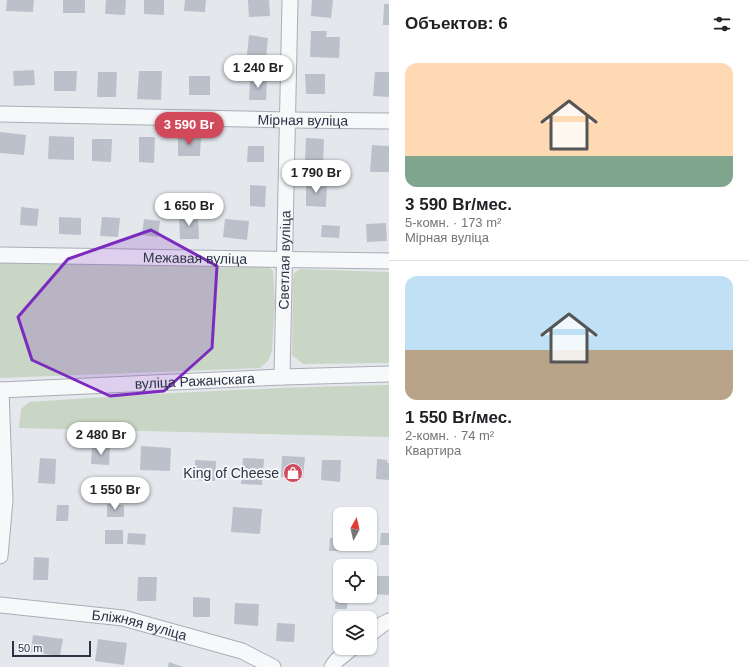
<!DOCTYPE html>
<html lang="ru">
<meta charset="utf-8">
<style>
:root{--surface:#fff;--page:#f2f2f2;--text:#202124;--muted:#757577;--line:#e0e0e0;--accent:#d1495b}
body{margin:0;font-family:Arial,sans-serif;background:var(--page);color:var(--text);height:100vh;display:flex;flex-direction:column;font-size:15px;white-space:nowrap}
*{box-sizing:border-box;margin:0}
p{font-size:13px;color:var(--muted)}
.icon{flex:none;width:22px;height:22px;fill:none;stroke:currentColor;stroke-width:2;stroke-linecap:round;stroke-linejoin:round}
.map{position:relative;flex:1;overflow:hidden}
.drawer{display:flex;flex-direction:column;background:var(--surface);width:360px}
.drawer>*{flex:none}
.needle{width:26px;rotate:8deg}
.fabs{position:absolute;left:333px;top:507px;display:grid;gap:8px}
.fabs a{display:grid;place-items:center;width:44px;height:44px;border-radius:8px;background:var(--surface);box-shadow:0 1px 3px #0004;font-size:20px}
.scale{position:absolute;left:12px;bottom:10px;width:79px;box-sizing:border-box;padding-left:4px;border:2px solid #2b3445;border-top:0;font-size:11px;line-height:14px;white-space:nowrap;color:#2b3445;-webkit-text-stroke:3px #f4f6f9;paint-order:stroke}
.price{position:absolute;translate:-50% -34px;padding:0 9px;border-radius:14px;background:#fff;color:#222;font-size:13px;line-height:26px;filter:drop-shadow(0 1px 2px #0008)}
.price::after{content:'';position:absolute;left:50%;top:24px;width:12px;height:9px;margin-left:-6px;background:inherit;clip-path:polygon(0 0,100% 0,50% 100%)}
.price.on{background:var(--accent);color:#fff}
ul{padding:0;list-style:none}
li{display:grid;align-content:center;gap:8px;height:212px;padding:0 16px}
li+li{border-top:1px solid var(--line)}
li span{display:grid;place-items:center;height:124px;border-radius:12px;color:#555}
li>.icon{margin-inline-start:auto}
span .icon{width:72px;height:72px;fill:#fffc;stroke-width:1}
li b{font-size:17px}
h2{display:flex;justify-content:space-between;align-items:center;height:48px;padding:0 16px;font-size:17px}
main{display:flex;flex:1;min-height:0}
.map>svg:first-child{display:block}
.green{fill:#c9d6c5}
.building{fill:#bbc0ca}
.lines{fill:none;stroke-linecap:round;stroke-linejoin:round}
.minor-casing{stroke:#a9aeb7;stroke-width:17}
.minor{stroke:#f7f8fa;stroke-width:15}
.marked{fill:#7b2cbf;fill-opacity:0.2;stroke:#7b2cbf;stroke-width:3;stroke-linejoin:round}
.labels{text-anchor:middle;stroke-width:4;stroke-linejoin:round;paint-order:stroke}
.street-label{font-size:14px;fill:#2b3445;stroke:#f4f6f9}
.poi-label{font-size:14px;fill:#2b3445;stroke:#f4f6f9;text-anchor:end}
</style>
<main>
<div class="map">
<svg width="389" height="667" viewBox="0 0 389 667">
<rect width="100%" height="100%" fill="#e4e7ec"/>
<path class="green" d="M0 263 266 265 273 271 275 303 272 351 268 361 260 368 0 378Z
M300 269 389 272V363L303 364 292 355 293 279 294 273Z
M389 385V437L19 428 21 409 29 402C149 394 269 387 389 385Z"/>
<path class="building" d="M7 0H34L33 12 6 11Z
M63 0H85V13H63Z
M106 0H126L125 15 105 14Z
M144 0H164V15L144 14Z
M185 0H206L205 12 184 11Z
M248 0H269L270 16 249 17Z
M312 0H333L331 18 311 16Z
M384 4H389V25H383Z
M311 31H327L326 37H340L339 58 310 57Z
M249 35 268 38 266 57 247 55Z
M34 70 35 85 14 86 13 71Z
M54 71H77L76 91H54Z
M139 71H162L161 100 137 99Z
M98 72H117L116 97H97Z
M375 72H389V97L373 96Z
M305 74H325V94H306Z
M189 76H210V95H189Z
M250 78 267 79 266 100H249Z
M0 132 26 135 24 155 0 153Z
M49 136 74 137V160L48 159Z
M178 136H201L200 156H178Z
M139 137H155L154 163 139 162Z
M306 138 324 139 323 164 305 162Z
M92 139H112L111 162 92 161Z
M372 145 389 146V172H370Z
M248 146H264V162H247Z
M306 181 327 182 326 207 306 206Z
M250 185 266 186 265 207 250 206Z
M21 207 39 209 37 226 20 225Z
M198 215 199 239H180L179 216Z
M59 217 81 218V235L59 234Z
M102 217 120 218 118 237 100 236Z
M144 219 160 221 158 237 142 235Z
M225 219 249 221 247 240 223 237Z
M386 223 387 241 367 242 366 224Z
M322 225 340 226 339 238 321 237Z
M141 446 171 448 170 471 140 470Z
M92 447H110L109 465 91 464Z
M282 456 305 457 303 478 281 477Z
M40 458 56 459 55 484 38 483Z
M243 458 264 459 262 485 241 484Z
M377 459 387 460V463H389V480L376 479Z
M195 460 216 461 215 481 194 480Z
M322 460H341L340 482 321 480Z
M107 504 124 505V517H107Z
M57 505H69L68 521H56Z
M233 507 262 509 260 534 231 532Z
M105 530H123V544H105Z
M128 533 146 534 145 545 127 544Z
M381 533H389V545H380Z
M330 538 340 539V544H359V551H329Z
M34 557 49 558 48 580H33Z
M375 576H389V595L374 594Z
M138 577H157L156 601H137Z
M336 590H340V596H348L347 609H335Z
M193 597 210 598V617H193Z
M235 603 259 604 258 626 234 624Z
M277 623 295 624 294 642 276 641Z
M33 635 63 639 60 656 31 652Z
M98 639 127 643 124 665 95 661Z
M169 662 183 667H168Z"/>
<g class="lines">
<g class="minor-casing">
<g id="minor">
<path id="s1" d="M0 114 287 120 389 121"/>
<path id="s2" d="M0 255 389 261"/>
<path id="s3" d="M282 377 290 0"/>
<path id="s4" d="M0 390 282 377 389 374"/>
<path d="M0 556 5 500 1 390"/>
<path id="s5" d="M0 605 123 618 242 651 273 667"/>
<path d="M370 634 383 624 389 621"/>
<path d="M332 667 337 660 352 648"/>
</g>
</g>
<use href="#minor" class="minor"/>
</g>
<path class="marked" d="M151 230 217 266 212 348 164 391 110 396 32 360 18 317 68 259Z"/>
<defs>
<g id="shop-disc" transform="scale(1)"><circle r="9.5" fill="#d1495b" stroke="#f4f6f9"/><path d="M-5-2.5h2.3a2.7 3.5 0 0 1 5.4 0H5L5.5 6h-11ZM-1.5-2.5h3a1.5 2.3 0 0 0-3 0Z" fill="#fff"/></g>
</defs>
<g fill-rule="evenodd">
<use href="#shop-disc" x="293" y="473"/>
</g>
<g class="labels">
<g class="street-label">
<text dy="5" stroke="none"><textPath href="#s1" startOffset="303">Мірная вуліца</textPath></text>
<text dy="5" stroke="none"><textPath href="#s2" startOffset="195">Межавая вуліца</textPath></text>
<text dy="5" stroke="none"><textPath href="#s3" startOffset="117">Светлая вуліца</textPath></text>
<text dy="5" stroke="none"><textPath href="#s4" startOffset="195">вуліца Ражанскага</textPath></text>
<text dy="5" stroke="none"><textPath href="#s5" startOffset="141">Бліжняя вуліца</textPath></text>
</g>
<g class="poi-label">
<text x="279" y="478">King of Cheese</text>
</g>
</g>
</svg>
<div class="fabs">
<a><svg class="needle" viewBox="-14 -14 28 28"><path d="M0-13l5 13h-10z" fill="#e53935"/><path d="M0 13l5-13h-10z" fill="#757577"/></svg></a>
<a><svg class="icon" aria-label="locate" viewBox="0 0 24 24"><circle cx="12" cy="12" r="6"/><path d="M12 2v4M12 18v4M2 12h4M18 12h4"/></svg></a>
<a><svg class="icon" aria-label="layers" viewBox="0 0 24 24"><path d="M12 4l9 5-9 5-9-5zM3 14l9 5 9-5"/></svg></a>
</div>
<div class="scale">50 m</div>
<b class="price" style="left:258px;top:89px">1 240 Br</b>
<b class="price on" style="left:189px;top:146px">3 590 Br</b>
<b class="price" style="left:316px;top:194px">1 790 Br</b>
<b class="price" style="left:189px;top:227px">1 650 Br</b>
<b class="price" style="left:101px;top:456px">2 480 Br</b>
<b class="price" style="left:115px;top:511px">1 550 Br</b>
</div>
<section class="drawer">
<h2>Объектов: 6<svg class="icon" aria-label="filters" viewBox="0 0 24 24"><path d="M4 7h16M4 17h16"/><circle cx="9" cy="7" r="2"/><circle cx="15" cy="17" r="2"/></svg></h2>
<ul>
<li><span style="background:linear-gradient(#ffd9b3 75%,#7fa58c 0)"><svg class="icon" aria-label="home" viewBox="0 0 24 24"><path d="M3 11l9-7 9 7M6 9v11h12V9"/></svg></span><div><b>3 590 Br/мес.</b><p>5-комн. · 173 m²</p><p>Мірная вуліца</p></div></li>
<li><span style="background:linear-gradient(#bfe0f5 60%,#b9a48a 0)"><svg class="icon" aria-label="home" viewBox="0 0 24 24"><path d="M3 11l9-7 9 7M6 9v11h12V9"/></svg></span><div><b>1 550 Br/мес.</b><p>2-комн. · 74 m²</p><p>Квартира</p></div></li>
</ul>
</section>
</main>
